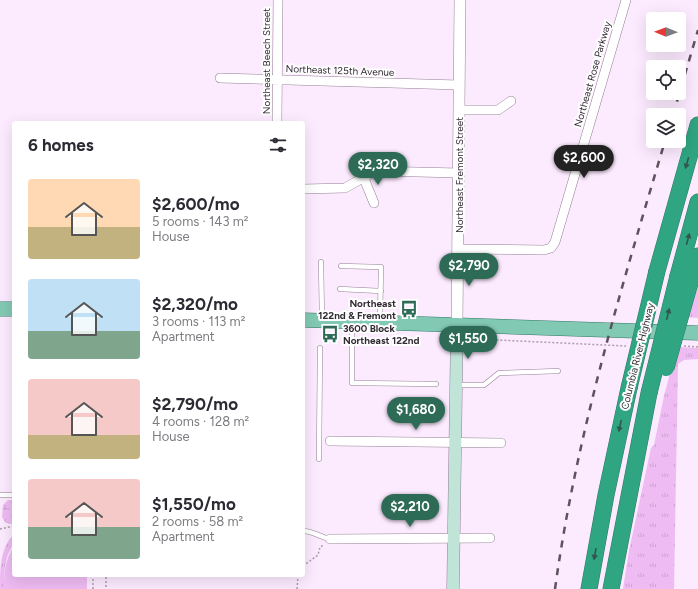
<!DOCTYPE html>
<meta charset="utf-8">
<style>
:root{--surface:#fff;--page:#f7f7f7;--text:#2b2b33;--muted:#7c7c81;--accent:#2e6b56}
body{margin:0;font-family:Figtree,sans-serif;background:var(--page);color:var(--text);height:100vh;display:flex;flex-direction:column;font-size:15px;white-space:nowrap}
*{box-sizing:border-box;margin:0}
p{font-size:13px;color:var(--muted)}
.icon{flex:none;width:22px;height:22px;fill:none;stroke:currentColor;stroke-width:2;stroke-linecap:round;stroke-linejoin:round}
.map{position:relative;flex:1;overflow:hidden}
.drawer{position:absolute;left:12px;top:121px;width:293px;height:456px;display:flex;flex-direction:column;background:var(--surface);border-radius:4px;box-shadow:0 4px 16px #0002}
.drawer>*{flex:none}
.needle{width:26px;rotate:271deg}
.controls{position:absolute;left:646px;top:12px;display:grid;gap:8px}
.controls a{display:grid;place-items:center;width:40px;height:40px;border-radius:4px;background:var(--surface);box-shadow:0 4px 16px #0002;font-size:20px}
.price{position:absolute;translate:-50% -34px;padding:0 9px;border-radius:14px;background:var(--accent);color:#fff;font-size:13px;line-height:26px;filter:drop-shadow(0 1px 2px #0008)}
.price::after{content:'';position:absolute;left:50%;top:24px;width:12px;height:9px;margin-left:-6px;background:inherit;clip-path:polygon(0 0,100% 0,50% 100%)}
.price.active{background:#222;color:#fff}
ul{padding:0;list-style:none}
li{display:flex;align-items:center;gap:12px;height:100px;padding:0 16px}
li span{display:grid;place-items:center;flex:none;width:112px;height:80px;border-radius:4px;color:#555}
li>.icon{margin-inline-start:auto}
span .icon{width:48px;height:48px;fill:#fffc;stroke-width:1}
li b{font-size:17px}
h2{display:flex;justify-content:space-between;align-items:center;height:48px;padding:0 16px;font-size:17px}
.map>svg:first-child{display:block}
.grass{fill:url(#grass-tufts)}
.wetland{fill:url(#wetland-marsh)}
.garden{fill:#eebbf3}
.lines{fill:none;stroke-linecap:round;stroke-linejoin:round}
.service-casing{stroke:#958096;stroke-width:5.5}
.minor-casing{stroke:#958096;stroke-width:10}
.tertiary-casing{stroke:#958096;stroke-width:12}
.secondary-casing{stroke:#958096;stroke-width:13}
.primary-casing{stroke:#307a66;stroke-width:15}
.motorway-casing{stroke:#307a66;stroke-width:17}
.path{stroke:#ab9dad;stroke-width:1.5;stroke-dasharray:2 2;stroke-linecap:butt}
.service{stroke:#fff;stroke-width:4.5}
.minor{stroke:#fff;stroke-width:9}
.tertiary{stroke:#fff;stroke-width:11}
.secondary{stroke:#c1e4d9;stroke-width:12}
.primary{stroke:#82c9b3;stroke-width:14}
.motorway{stroke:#2fa581;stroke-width:16}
.rail{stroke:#5d535e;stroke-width:2.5;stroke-dasharray:7 7;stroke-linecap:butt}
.motorway-bridge-casing{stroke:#307a66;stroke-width:17;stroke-linecap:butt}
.motorway-bridge{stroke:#2fa581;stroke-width:16}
.oneway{fill:#32564f}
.labels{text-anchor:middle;stroke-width:4;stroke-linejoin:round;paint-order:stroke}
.street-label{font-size:10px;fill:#332b34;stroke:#fefefe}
.poi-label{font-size:10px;font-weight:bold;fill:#332b34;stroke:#fefefe;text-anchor:end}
</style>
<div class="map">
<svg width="698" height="589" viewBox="0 0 698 589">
<defs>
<pattern id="grass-tufts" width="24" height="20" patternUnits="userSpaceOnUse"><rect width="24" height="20" fill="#eebbf3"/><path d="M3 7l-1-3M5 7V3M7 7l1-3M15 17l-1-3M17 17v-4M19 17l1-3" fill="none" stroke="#cda1d1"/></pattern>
<pattern id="wetland-marsh" width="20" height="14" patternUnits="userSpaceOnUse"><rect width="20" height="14" fill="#eebbf3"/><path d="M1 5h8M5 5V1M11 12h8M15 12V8" fill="none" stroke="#cda1d1"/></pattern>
</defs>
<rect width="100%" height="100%" fill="#fceafe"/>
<path class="grass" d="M698 275V318L686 317Z
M677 347 698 348V359L684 360 678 364 674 589H623L629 551 651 448 654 445 664 396Z
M14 534C14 549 11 546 7 557 4 568 4 578 4 589H0C0 569 0 548 14 534Z"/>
<path class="wetland" d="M8 500H14V524H10L5 522 2 517 3 505Z"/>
<path class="garden" d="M14 546V575H87V589H4C4 572 5 560 14 546Z"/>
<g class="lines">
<g class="service-casing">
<path id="service" d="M321 262 322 319
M341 266 381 267 380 321
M340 289 381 291
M352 323V383L436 384
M457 385H484L499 373 558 371
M319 459 320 348
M0 495H14
M303 531C313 531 320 537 330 539"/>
</g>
<g class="minor-casing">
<path id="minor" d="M220 78 459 85
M459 110H498L511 101
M277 123 278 0
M363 176 374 203
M303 189 345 188 375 171 459 173
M458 249 544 250 551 248 555 242 626 0
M330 441 501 443
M330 539 490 538"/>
</g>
<g class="tertiary-casing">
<path id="tertiary" d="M457 325 460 0"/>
</g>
<g class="secondary-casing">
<path id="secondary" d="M453 589 457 325"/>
</g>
<g class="primary-casing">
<path id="primary" d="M0 309H14
M303 320 698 333"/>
</g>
<g class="motorway-casing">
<path id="motorway" d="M657 271 698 125
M678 276 698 202
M691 279 698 256
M589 589 606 495 629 388
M611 589 649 393"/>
</g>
<path class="path" d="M473 337 476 339 626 346
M684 346 698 347
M0 529 14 526
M303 566 318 555 320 547 324 545
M93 575V589
M106 587V575
M297 589 298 575"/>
<use href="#service" class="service"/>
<use href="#minor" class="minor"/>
<use href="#tertiary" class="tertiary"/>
<use href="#secondary" class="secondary"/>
<use href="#primary" class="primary"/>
<use href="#motorway" class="motorway"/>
<path class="rail" d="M673 115 698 30
M555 589C576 436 621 289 665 141"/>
<g class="motorway-bridge-casing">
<path id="motorway-bridge" d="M666 368 691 279
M629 388 657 271
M649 393 678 276"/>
</g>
<use href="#motorway-bridge" class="motorway-bridge"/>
</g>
<defs><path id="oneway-solid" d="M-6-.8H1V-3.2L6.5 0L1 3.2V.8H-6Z"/></defs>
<g class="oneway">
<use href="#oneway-solid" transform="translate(687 163) rotate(106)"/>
<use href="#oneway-solid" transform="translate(688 239) rotate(-75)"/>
<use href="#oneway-solid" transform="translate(668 314) rotate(-76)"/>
<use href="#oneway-solid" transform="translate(620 426) rotate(102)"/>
<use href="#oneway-solid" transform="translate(595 554) rotate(100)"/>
</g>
<defs>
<g id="bus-bare" transform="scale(1.38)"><path d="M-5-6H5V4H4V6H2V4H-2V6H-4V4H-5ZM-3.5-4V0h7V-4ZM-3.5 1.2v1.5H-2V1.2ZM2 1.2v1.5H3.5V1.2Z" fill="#2e6b56" stroke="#fefefe" stroke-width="2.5" paint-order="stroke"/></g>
</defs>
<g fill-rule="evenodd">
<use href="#bus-bare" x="409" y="309"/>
<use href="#bus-bare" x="330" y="334"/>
</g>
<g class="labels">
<g class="street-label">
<text transform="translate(266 61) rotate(-90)" y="4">Northeast Beech Street</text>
<text transform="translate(340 70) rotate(2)" y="4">Northeast 125th Avenue</text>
<text transform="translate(592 74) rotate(-74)" y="4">Northeast Rose Parkway</text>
<text transform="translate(459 175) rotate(-90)" y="4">Northeast Fremont Street</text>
<text transform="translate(637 356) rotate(-76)" y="4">Columbia River Highway</text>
</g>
<g class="poi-label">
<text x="396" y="307">Northeast<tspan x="396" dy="12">122nd &amp; Fremont</tspan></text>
<text x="343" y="332" text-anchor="start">3600 Block<tspan x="343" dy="12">Northeast 122nd</tspan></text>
</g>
</g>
</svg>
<div class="controls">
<a><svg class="needle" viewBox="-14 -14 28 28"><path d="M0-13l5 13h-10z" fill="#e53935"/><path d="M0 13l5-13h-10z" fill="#7c7c81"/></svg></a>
<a><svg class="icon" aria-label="locate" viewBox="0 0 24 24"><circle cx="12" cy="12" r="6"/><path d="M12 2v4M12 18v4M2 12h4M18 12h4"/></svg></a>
<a><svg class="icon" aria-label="layers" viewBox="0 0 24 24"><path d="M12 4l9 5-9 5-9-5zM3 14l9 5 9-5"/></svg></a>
</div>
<b class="price active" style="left:584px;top:179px">$2,600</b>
<b class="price" style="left:378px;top:186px">$2,320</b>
<b class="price" style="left:469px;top:287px">$2,790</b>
<b class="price" style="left:468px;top:360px">$1,550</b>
<b class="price" style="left:416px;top:431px">$1,680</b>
<b class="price" style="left:410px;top:528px">$2,210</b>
<section class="drawer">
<h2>6 homes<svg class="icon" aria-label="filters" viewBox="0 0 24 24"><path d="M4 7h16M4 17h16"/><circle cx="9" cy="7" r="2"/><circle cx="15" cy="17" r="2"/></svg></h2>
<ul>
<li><span style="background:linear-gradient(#ffd9b3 60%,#c2b280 0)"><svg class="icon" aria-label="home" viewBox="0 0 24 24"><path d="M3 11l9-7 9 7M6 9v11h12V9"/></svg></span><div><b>$2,600/mo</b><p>5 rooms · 143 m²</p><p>House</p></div></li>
<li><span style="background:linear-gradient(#bfe0f5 65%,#7fa58c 0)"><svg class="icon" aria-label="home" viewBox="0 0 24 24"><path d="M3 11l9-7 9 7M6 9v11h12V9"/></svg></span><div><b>$2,320/mo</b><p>3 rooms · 113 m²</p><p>Apartment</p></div></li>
<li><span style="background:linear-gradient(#f6c9c9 70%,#c2b280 0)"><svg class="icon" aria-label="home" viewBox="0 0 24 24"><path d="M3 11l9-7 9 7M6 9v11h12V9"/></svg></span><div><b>$2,790/mo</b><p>4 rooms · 128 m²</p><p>House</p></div></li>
<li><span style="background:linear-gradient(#f6c9c9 60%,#7fa58c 0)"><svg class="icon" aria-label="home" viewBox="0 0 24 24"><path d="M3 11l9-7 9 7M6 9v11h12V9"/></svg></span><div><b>$1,550/mo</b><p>2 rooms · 58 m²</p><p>Apartment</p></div></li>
</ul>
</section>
</div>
